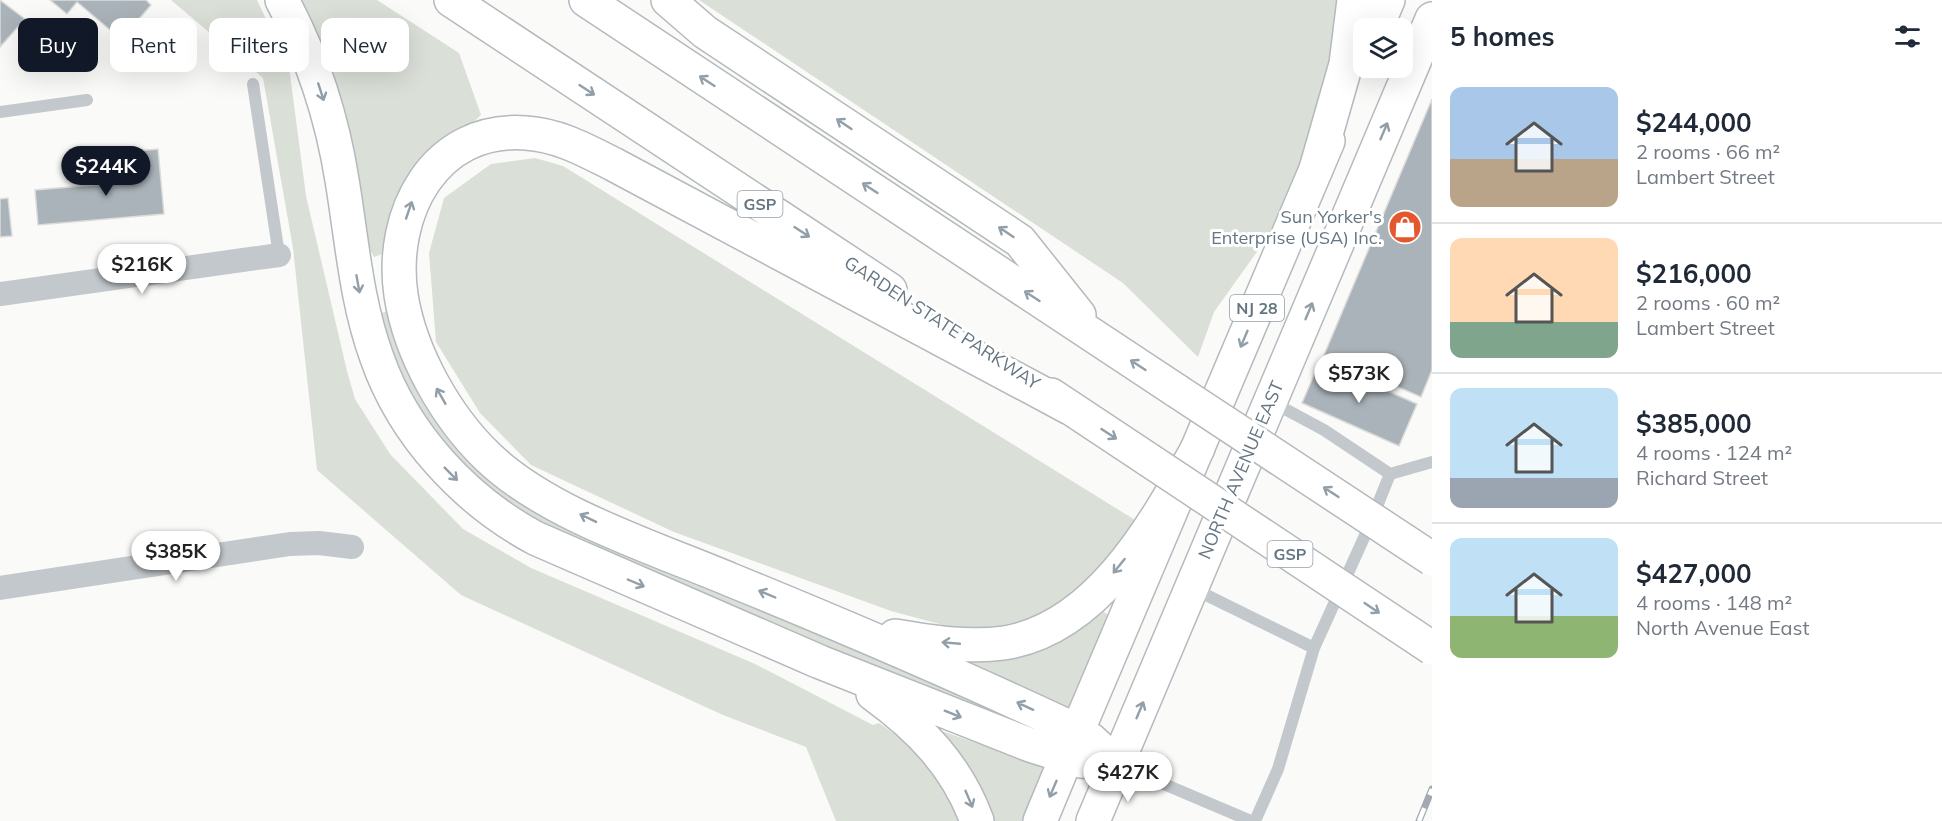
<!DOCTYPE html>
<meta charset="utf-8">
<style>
:root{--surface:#fff;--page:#f6f6f7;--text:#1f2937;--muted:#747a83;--line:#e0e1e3;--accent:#111827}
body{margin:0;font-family:Mulish,sans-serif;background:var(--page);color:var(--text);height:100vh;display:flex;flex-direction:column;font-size:22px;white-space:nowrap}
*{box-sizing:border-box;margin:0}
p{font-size:20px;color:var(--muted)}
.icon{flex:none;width:33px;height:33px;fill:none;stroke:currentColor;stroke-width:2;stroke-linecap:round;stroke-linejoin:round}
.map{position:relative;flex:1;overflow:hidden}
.drawer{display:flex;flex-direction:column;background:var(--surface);width:510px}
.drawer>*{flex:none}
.top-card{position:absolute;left:18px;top:18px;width:570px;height:54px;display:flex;gap:12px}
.fabs{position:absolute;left:1353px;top:18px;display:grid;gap:12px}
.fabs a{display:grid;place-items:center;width:60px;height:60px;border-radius:12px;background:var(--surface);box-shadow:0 6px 24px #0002;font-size:30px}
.price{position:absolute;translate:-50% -51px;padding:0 14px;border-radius:21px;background:#fff;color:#222;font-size:20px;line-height:39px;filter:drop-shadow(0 2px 3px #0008)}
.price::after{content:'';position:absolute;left:50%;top:36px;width:18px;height:14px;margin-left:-9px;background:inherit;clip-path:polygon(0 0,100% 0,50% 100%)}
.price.current{background:var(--accent);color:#fff}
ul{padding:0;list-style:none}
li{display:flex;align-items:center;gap:18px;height:150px;padding:0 18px}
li+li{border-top:2px solid var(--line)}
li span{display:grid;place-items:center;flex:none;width:168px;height:120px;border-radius:12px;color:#555}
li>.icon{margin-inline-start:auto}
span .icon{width:72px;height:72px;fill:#fffc;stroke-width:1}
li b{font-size:26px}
h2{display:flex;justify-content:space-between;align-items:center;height:72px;padding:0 18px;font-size:26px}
.tag{padding:0 21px;border-radius:12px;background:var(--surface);box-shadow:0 6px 24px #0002;font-size:21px;line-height:54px}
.tag.current{background:var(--accent);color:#fff}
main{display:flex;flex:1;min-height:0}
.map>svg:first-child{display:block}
.green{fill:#dadfd7}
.building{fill:#aab3b9;stroke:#dcdcda;stroke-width:1.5}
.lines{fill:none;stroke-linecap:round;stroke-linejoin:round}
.secondary-casing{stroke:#b3babf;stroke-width:36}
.primary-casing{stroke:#b5babe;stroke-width:36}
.highway-casing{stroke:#b4b9bd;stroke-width:36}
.lane{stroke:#c3c8cc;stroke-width:12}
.street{stroke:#c3c8cc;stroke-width:24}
.secondary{stroke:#fff;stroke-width:33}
.primary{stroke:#fff;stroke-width:33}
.highway{stroke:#fff;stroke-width:33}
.rail-casing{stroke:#a2aab0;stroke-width:7}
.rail{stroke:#fff;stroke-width:4.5;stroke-dasharray:14;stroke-linecap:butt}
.highway-bridge-casing{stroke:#b4b9bd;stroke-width:36;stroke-linecap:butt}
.highway-bridge{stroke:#fff;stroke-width:33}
.oneway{stroke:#939fa8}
.labels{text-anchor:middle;stroke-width:6;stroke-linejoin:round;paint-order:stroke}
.shield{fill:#fff;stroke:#939fa8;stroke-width:1.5}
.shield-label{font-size:16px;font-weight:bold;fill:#657683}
.poi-label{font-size:18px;fill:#657683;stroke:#fff;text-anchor:end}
.street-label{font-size:18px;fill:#657683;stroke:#fff}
</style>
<main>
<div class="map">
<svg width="1432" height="821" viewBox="0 0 1432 821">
<rect width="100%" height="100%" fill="#fafaf8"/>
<path class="green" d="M171 0H257L289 67 306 196 347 371 355 399 390 454 463 529 531 568 755 664 873 725 879 723C920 751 939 777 961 821H836L806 747 723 715 461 595 317 470 293 248 263 78Z
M299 0H377L459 53 481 115 465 130 385 253 374 257 366 242 325 67 308 13Z
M699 0H1354L1316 169 1214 312 1198 357 1123 283Z
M535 158 563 166 1135 520 1118 549 1084 589 1046 617 984 636 891 611 674 532 531 465 480 413 436 342 429 253 444 198 491 164Z
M391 309 457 441 744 596 1042 732 1039 740 620 570 469 481 424 426 373 317Z
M1104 612 1108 615 1069 712 952 662 955 656 995 660 1066 637Z
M936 729 1040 765 1043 768 1022 821H989Z"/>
<path class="building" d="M0 0 25 19 0 47Z
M50 0H146L151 5 139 19 158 36 141 56 77 2 67 14Z
M1432 99V370L1421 397 1324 355Z
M158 149 164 214 38 225 35 190 139 181 137 151Z
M8 198 12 236 0 237V199Z
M1320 361 1417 404 1399 446 1302 403Z"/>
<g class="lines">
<g class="secondary-casing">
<path id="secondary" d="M1040 821 1077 732
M1093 821 1117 764"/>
</g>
<g class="primary-casing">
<path id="primary" d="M1376 28 1388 0
M1077 732 1328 141
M1117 764 1432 19"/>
</g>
<g class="highway-casing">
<path id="highway" d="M282 0C312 56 332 117 342 180 352 240 356 301 377 358 404 435 465 500 535 538L820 662 1030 745 1081 761 1117 764
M451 0 890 290
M586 0 1177 391
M668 0 705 32 1020 241 1079 315
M1316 169 1346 64 1354 0
M1051 395 1149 460
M1070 408 613 164C585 150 558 135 526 133 434 126 389 214 401 295 410 353 446 417 488 457 547 514 655 548 731 580 844 626 956 674 1067 726L1091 740 1117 764
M895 636C930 642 968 648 1004 643 1099 628 1155 523 1198 448
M873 694C920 728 957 766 977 821"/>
</g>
<path class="lane" d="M253 84 279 255
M0 112 87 100
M1272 402 1324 430 1390 474 1432 462
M1194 589 1314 648
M1119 765 1251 821
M1255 821 1278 769 1314 648 1367 531 1390 474"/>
<path class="street" d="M0 294 279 255
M0 588 290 544 319 543 352 547"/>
<use href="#secondary" class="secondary"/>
<use href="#primary" class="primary"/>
<use href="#highway" class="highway"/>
<g class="rail-casing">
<path id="rail" d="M1419 821 1432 789"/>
</g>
<use href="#rail" class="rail"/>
<g class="highway-bridge-casing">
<path id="highway-bridge" d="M1177 391 1432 559
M1149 460 1432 648"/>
</g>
<use href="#highway-bridge" class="highway-bridge"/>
</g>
<defs><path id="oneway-shaft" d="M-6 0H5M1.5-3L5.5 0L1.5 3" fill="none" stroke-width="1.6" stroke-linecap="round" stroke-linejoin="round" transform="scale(1.5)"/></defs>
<g class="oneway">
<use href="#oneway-shaft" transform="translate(707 81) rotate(-147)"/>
<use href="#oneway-shaft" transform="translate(587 90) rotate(33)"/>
<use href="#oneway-shaft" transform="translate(321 92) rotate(72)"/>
<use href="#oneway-shaft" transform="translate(844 124) rotate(-146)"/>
<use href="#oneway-shaft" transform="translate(1384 131) rotate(-67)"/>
<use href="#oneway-shaft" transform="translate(870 188) rotate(-147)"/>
<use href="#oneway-shaft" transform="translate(409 210) rotate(-71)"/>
<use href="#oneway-shaft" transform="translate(802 232) rotate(33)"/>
<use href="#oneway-shaft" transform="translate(1006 232) rotate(-146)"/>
<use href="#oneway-shaft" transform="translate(358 284) rotate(80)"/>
<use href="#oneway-shaft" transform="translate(1032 296) rotate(-147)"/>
<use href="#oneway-shaft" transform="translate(1309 311) rotate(-67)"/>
<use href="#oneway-shaft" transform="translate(1244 339) rotate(113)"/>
<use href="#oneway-shaft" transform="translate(1138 365) rotate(-147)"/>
<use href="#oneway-shaft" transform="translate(441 396) rotate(-120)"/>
<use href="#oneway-shaft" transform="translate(1109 434) rotate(33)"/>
<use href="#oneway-shaft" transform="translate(451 474) rotate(45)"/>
<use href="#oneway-shaft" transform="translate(1331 492) rotate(-147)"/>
<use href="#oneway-shaft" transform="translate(588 518) rotate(-154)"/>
<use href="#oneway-shaft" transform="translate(1119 566) rotate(129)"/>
<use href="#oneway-shaft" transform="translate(636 583) rotate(23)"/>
<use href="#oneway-shaft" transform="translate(767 594) rotate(-157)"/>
<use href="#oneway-shaft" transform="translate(1372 608) rotate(34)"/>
<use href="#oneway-shaft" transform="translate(951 643) rotate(-175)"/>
<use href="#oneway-shaft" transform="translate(1025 706) rotate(-155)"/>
<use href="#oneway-shaft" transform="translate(1140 710) rotate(-67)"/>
<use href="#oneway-shaft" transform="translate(953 714) rotate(22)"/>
<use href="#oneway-shaft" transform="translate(1053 789) rotate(113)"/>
<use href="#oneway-shaft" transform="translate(969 799) rotate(67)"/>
</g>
<defs>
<g id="shop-disc" transform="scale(1.725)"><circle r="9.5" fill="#e4572e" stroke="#fff"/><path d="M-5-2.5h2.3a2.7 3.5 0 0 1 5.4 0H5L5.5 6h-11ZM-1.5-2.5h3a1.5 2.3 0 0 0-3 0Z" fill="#fff"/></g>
</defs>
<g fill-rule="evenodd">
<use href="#shop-disc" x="1405" y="227"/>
</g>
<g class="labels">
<g class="shield">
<rect x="737.5" y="191" width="45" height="26" rx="4.5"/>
<rect x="1230" y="295" width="54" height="26" rx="4.5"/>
<rect x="1267.5" y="541" width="45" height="26" rx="4.5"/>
</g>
<g class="shield-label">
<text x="760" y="210">GSP</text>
<text x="1257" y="314">NJ 28</text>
<text x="1290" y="560">GSP</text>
</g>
<g class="poi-label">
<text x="1382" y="223">Sun Yorker's<tspan x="1382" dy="21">Enterprise (USA) Inc.</tspan></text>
</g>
<g class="street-label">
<text transform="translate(942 323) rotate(33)" y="6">GARDEN STATE PARKWAY</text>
<text transform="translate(1241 470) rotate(-67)" y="6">NORTH AVENUE EAST</text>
</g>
</g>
</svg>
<div class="fabs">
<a><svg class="icon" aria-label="layers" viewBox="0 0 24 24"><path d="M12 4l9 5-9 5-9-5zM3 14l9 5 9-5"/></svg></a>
</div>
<b class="price current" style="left:106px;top:197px">$244K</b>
<b class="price" style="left:142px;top:295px">$216K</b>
<b class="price" style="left:1359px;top:404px">$573K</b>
<b class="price" style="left:176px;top:582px">$385K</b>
<b class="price" style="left:1128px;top:803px">$427K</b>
<div class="top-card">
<a class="tag current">Buy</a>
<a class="tag">Rent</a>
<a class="tag">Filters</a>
<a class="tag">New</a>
</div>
</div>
<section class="drawer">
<h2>5 homes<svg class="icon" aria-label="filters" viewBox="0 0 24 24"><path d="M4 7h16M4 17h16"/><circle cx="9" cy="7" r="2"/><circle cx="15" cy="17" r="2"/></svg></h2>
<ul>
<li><span style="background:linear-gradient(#a9c7e8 60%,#b9a48a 0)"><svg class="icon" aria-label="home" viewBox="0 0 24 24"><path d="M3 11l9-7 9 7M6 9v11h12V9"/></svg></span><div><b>$244,000</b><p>2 rooms · 66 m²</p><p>Lambert Street</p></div></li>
<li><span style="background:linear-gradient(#ffd9b3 70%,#7fa58c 0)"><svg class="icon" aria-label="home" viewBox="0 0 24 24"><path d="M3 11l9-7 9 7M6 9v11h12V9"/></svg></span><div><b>$216,000</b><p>2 rooms · 60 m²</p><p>Lambert Street</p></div></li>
<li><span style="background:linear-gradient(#bfe0f5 75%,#9aa5b1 0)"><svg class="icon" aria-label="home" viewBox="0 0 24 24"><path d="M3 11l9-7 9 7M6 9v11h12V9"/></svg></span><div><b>$385,000</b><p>4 rooms · 124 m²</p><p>Richard Street</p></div></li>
<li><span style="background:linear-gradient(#bfe0f5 65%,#8fb573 0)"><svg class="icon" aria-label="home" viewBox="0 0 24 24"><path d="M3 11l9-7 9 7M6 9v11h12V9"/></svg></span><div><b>$427,000</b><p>4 rooms · 148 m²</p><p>North Avenue East</p></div></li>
</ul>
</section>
</main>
